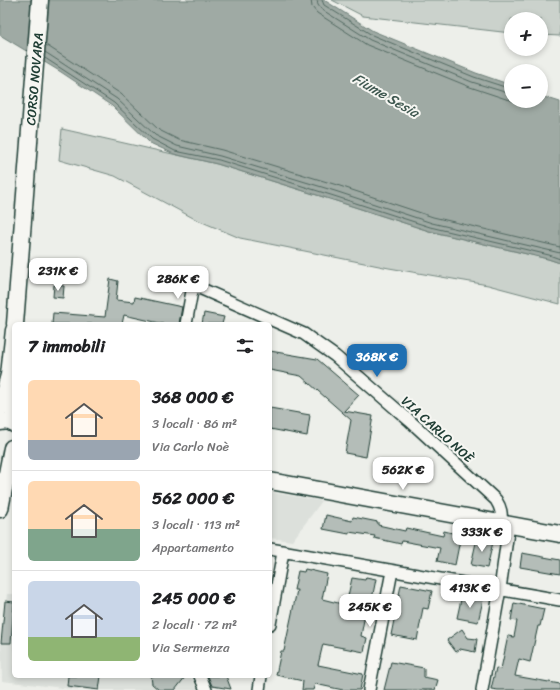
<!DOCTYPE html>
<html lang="it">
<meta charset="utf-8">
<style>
:root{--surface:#fff;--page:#f6f6f6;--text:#202124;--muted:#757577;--line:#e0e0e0;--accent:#1f6fb2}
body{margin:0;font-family:Sriracha,sans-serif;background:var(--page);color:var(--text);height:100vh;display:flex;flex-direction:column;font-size:15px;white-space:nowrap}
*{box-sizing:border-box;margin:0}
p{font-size:13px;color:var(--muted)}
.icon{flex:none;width:22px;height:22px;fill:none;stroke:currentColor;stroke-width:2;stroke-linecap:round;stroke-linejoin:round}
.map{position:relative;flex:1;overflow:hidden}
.sheet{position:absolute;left:12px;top:322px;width:260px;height:356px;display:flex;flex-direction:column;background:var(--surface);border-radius:6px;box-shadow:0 2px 6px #0003}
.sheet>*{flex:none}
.controls{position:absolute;left:504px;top:12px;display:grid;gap:8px}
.controls a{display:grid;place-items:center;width:44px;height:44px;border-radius:50%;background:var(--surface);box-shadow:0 2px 6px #0003;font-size:20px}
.price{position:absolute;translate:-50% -34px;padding:0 9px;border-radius:8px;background:#fff;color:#222;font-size:13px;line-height:26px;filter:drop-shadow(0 1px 2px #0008)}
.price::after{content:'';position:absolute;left:50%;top:24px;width:12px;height:9px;margin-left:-6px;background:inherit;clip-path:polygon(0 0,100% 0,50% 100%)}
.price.on{background:var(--accent);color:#fff}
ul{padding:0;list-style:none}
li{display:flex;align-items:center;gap:12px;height:100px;padding:0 16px}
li+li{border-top:1px solid var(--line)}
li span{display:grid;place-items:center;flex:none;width:112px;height:80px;border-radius:6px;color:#555}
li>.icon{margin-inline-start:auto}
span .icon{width:48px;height:48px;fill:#fffc;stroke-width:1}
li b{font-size:17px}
h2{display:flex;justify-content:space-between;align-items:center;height:48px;padding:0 16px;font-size:17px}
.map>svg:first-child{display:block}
.built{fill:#dce0db}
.green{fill:#cbd2cc;stroke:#758880}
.water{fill:#9faaa4;stroke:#6c7e77}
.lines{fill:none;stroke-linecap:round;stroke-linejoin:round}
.shore{stroke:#526961;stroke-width:1}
.building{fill:#b4bdb8;stroke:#1f3d34}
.street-casing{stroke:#1f3d34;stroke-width:14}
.secondary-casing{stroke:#1f3d34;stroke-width:19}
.street{stroke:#f6f6f2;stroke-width:11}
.secondary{stroke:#f6f6f2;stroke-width:16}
.labels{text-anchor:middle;stroke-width:4;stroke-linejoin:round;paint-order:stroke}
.street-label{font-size:13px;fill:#1f3d34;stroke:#f6f6f2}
.water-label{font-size:14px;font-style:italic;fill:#3f5850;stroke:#f6f6f2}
</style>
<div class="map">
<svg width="560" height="690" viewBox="0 0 560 690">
<rect width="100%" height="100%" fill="#edefea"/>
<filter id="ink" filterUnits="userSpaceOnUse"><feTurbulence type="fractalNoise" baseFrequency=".025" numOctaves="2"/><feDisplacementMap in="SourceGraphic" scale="8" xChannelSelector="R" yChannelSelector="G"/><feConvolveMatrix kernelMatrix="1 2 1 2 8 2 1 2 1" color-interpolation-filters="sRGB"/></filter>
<g filter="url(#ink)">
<path class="built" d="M270 492 322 501 292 541 270 538Z
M7 594H14V676H191L198 690H80L2 681 1 643 5 601H6Z"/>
<path class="green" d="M332 0H560V36L541 35V19H511V33L363 16Z
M62 129 217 164 333 200 429 231 548 259 560 263V304L488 285 389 268 240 238 195 219 115 176 59 160Z"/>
<path class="water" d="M0 0H324L373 31 476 73 511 85V101H541V96L560 102V263L548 259 429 231 333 200 217 164 174 154 150 143 112 106 61 72 0 35Z"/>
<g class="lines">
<path class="shore" d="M311 0 312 7 317 13 367 45 470 87 506 99 511 100
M317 0 318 5 321 9 370 40 472 82 511 94
M322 0 324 5 372 35 474 77 511 89
M46 45 121 94 159 130 179 140 222 150 337 185 433 217 560 247
M45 52 117 99 155 135 177 146 220 156 335 191 432 223 560 253
M45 58 114 103 152 139 175 151 219 160 334 196 430 227 549 255 560 259"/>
</g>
<path class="building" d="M110 279 118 281 116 300 134 302 135 297 182 307 179 324H164L124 315 122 324H52L53 313 105 317Z
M54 285 64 286 63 298 53 297Z
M204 313 224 317 222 324H202Z
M270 351 317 359 359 395 344 411 373 416 366 457 345 453 351 420 301 376 270 370Z
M270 408 310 415 307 436 270 429Z
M326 515 352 521 353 517 378 522V525L405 531 406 528 443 536 444 531 461 535 455 565 437 561 440 548 402 541 401 544 374 538 375 536 349 532V534L323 529Z
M477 538 493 542 487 568 471 565Z
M522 553 560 560V574L520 567Z
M305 569 327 574 322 599 346 605 352 578 365 580 366 577 376 579 372 599 368 598 361 636 367 638 364 652 323 644 318 665 363 674 360 690H343L315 684 313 690H302L303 681 276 675 281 651H284L297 590H294L298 571 304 572Z
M401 585 432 591 428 609 423 608 417 640 391 635Z
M462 595 483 600 478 622 457 618Z
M5 601 14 602 11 643H1Z
M514 603 544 609 540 626H538L530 662 519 659 515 676 560 684V690H498L491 689 496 668 501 669 508 636 514 637 517 621 511 620Z
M462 629 468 638 477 639 475 652 460 649 456 652 447 640Z
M391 662 424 668V677L438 680 435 690H384Z
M68 676H101L99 690 67 686Z
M151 676H186L175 690H159L152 684Z
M208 676H226L231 689 212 686Z"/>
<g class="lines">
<g class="street-casing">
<path id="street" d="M186 324 192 291 195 286 304 334 335 356 410 421 496 500C501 508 502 513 501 523
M270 549 560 600
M270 624 283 552
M200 676 206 690
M259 690 261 676
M369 690 392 571
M482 690 500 589 509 524"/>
</g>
<g class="secondary-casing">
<path id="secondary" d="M15 324 40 0
M10 384 14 419
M0 407 9 375 14 330
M0 422 8 421 14 424
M270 481 560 534
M0 509 12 448"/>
</g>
<use href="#street" class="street"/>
<use href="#secondary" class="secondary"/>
</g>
</g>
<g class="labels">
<g class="street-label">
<text transform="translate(34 79) rotate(-85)" y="5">CORSO NOVARA</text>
<text transform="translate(438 429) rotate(42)" y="5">VIA CARLO NOÈ</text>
</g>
<g class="water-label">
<text transform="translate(386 95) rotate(30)" y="5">Fiume Sesia</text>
</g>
</g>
</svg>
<div class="controls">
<a>+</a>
<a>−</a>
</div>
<b class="price" style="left:58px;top:292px">231K €</b>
<b class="price" style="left:178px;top:300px">286K €</b>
<b class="price on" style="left:377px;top:378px">368K €</b>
<b class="price" style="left:403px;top:491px">562K €</b>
<b class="price" style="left:482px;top:553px">333K €</b>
<b class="price" style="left:470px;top:609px">413K €</b>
<b class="price" style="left:370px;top:628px">245K €</b>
<section class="sheet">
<h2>7 immobili<svg class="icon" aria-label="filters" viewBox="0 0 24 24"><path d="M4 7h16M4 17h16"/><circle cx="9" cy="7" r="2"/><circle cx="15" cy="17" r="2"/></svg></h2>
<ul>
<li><span style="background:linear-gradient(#ffd9b3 75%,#9aa5b1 0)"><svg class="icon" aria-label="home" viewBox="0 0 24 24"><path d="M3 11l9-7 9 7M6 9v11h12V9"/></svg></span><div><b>368 000 €</b><p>3 locali · 86 m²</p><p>Via Carlo Noè</p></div></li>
<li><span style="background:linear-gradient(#ffd9b3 60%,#7fa58c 0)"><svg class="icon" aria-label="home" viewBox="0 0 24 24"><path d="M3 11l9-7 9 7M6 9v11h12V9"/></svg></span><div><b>562 000 €</b><p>3 locali · 113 m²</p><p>Appartamento</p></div></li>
<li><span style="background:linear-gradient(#c9d6e8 70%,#8fb573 0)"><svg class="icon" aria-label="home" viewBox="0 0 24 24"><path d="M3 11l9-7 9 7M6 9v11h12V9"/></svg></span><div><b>245 000 €</b><p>2 locali · 72 m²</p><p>Via Sermenza</p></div></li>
</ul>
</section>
</div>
